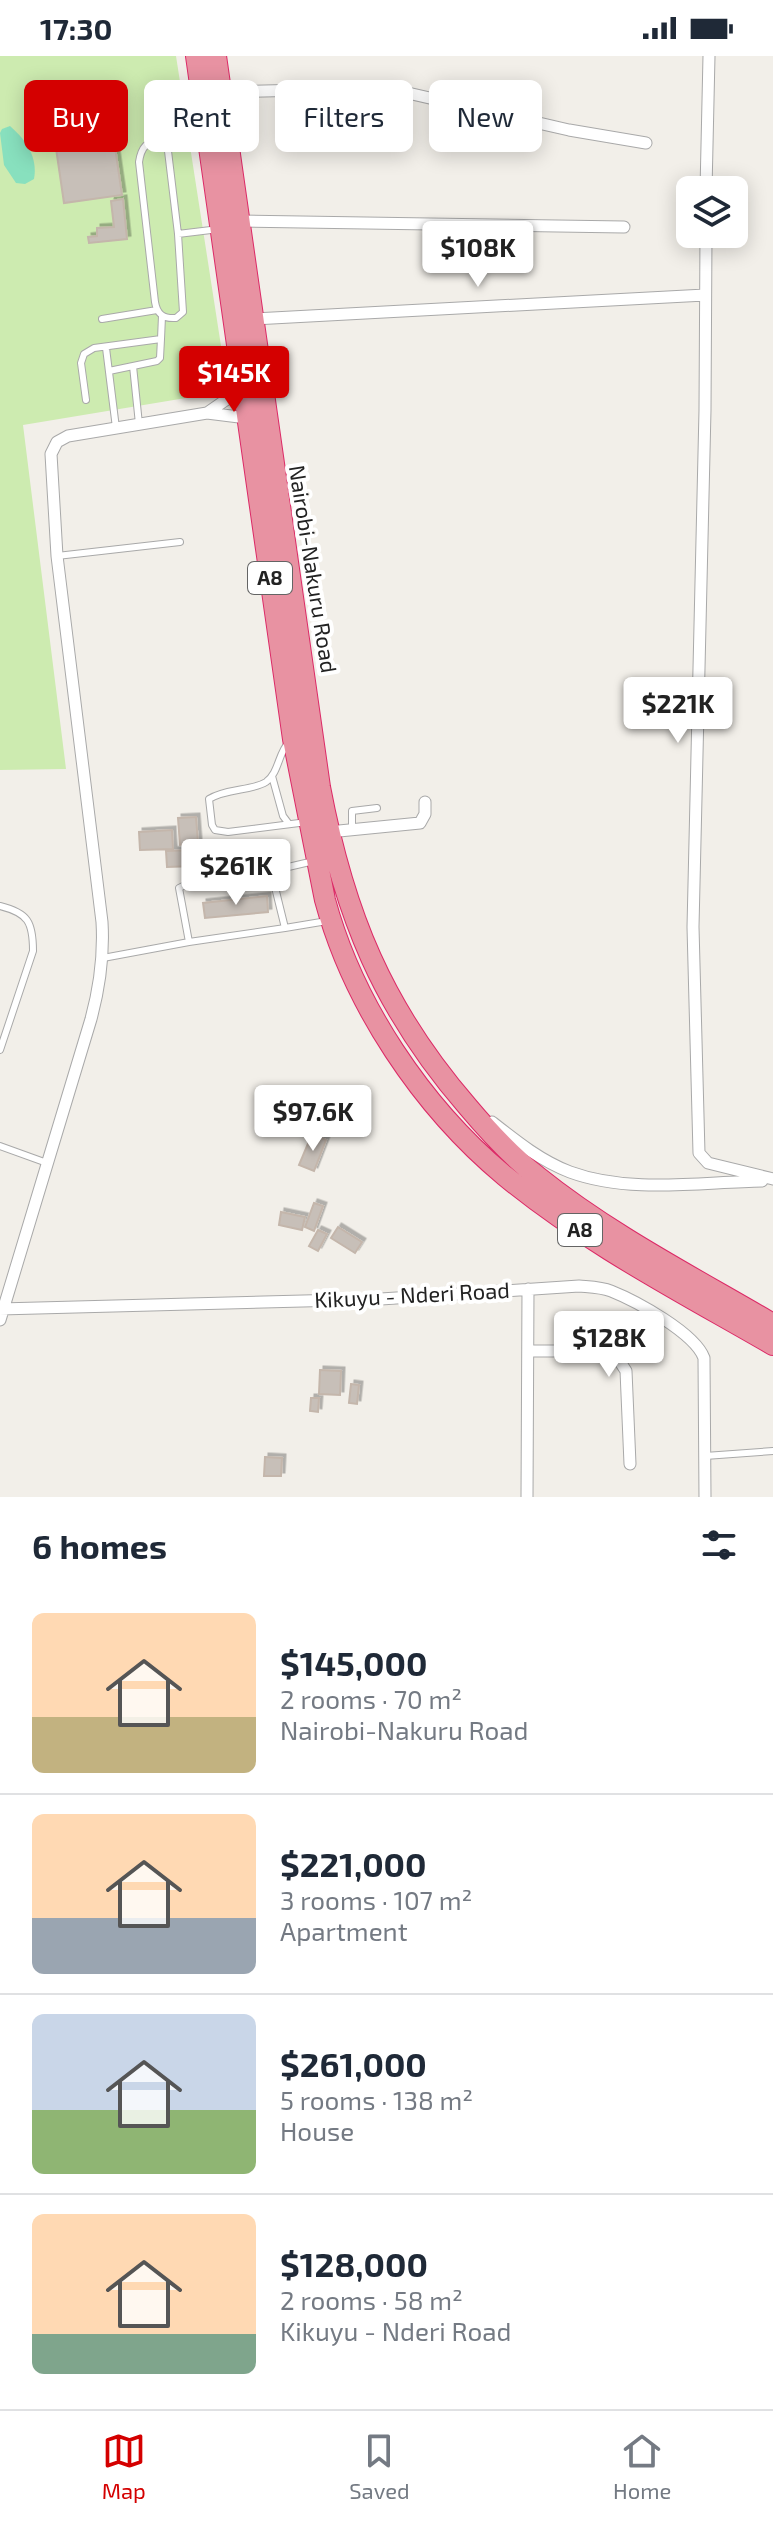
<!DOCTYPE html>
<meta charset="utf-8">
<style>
:root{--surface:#fff;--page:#f2f2f3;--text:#1f2937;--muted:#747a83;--line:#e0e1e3;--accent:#d40000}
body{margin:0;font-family:"Exo 2",sans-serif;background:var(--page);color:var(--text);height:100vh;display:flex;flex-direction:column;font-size:30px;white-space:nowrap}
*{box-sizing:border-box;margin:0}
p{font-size:26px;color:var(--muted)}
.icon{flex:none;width:44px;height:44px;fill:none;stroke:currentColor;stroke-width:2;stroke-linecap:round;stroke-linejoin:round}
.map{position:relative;height:1441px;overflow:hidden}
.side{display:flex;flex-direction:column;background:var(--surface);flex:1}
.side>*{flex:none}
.hud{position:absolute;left:24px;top:24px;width:726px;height:72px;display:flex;gap:16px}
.tools{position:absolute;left:676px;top:120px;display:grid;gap:16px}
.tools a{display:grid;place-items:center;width:72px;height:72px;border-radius:12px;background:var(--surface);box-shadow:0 4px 20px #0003;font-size:40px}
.price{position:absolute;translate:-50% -68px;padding:0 18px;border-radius:8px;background:#fff;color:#222;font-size:26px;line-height:52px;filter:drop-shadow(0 2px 4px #0008)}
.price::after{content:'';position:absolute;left:50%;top:48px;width:24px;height:18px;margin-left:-12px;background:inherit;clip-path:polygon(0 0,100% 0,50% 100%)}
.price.selected{background:var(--accent);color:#fff}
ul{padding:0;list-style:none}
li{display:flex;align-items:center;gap:24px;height:200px;padding:0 32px}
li+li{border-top:2px solid var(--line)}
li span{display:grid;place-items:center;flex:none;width:224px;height:160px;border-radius:12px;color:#555}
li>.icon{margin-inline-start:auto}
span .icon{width:96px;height:96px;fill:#fffc;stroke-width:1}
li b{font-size:34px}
h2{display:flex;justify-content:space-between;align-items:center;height:96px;padding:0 32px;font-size:34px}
.pill{padding:0 28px;border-radius:12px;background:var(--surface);box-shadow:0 4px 20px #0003;font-size:28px;line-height:72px}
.pill.selected{background:var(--accent);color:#fff}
.status{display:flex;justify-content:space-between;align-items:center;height:56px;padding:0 40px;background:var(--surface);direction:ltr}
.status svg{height:22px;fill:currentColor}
.dock{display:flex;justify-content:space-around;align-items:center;height:112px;border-top:2px solid var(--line);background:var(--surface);font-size:22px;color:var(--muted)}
.dock a{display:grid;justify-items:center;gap:4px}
.dock .selected{color:var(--accent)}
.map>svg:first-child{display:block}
.grass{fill:#cdebb0}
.pitch{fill:#88e0be}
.building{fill:#c7bfb8;stroke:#c4b6ab;stroke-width:2;filter:url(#shadow)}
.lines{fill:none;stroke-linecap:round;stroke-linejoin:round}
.lane-casing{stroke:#a9a9a9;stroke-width:8}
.street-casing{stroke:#a9a9a9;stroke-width:13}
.highway-casing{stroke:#dc2a67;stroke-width:22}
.lane{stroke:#fff;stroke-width:6}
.street{stroke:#fff;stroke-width:11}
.highway{stroke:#e892a2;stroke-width:20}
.labels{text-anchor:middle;stroke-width:8;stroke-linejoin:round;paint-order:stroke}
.shield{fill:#fff;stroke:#646464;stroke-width:2}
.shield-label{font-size:20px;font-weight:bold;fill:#222}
.street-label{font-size:22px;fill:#222;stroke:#fff}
</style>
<div class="status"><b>17:30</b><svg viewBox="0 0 49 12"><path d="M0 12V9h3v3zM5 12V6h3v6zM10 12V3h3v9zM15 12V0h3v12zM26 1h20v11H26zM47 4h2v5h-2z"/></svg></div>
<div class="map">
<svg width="773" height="1441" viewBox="0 0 773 1441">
<defs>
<filter id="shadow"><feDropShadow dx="3.5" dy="-3.5" stdDeviation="0" flood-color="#0004"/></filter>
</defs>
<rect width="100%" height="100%" fill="#f2efe9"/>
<path class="grass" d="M0 0H176L228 335 23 369 66 713 0 714Z"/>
<path class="pitch" d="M10 70C26 84 38 101 34 123L25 128 16 127 4 109 0 77 2 73Z"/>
<path class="building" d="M109 50 122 139 64 147 51 58Z
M123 143 127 183 89 187 88 181 97 180V172L114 171 111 145Z
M196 761 198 787 180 789 178 762Z
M172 774 173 793 140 794 139 776Z
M227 789 229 804 201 809 199 794Z
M195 794V810L167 811 166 795Z
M267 840 268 856 205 862 203 847Z
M312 1078 326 1084 314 1115 299 1109Z
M314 1147 323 1150 314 1175 305 1171Z
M281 1156 305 1161 302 1174 279 1169Z
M338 1171 362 1186 355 1197 331 1182Z
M318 1174 327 1178 318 1195 309 1190Z
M320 1314 341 1315 340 1339 319 1338Z
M351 1328 359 1329 357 1348 349 1347Z
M311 1342H319L318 1356 310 1355Z
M265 1401 282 1402 281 1420H264Z"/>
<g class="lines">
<g class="lane-casing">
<path id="lane" d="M178 178 168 95 162 86C147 83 141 92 139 106L155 246C157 258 163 263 176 262L183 256 178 178 219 173
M102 263 157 254
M106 292 116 372
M133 310 139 368
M109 315 157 305 160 302 161 283
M86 344 81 307 84 298 94 292 161 283 162 260
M57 500 180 486
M289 686C278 697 279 717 266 726 252 735 227 732 209 743L212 769 215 774 228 776 307 766
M272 720 283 760 289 768
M352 774V755L377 752
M314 805 271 815 285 872 327 865
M0 850C28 857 33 866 33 895L0 994
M189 886 179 832 185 829 271 815
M103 902 189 886 285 872
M0 1090 47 1107
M705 1400 773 1395"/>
</g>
<g class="street-casing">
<path id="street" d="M221 36 386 32 569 74 646 87
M706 134 709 0
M240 165 624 171
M706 178 705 354 693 871 699 1097 708 1107 773 1123
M252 263 705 239
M207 357 243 332
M329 776 420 767 425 758V746
M492 1066C516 1085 541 1105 570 1116 630 1138 700 1126 762 1125
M0 1253 381 1243 579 1230C590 1231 601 1231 611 1235 636 1245 695 1277 704 1302L705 1441
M0 1264 91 963C100 930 104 900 102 866L57 500 51 398 57 386 68 380 207 357 247 362
M528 1295H593L617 1301 626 1315 630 1408
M527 1441 528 1233"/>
</g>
<g class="highway-casing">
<path id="highway" d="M196 0 293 683 325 844C353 948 422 1051 505 1120 586 1187 683 1237 773 1289
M216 0 320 731C344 858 383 953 468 1051 489 1076 511 1100 537 1120 609 1178 693 1221 773 1268"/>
</g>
<use href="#lane" class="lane"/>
<use href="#street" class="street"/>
<use href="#highway" class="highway"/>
</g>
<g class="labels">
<g class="shield">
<rect x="248" y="506" width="44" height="32" rx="6"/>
<rect x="558" y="1158" width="44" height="32" rx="6"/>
</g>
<g class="shield-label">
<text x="270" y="529">A8</text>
<text x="580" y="1181">A8</text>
</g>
<g class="street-label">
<text transform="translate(313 513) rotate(81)" y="8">Nairobi-Nakuru Road</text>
<text transform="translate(412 1239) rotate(-3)" y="8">Kikuyu - Nderi Road</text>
</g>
</g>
</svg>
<div class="tools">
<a><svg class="icon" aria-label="layers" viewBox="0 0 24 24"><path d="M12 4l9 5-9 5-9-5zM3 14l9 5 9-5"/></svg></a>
</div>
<b class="price" style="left:478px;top:233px">$108K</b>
<b class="price selected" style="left:234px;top:358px">$145K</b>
<b class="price" style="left:678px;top:689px">$221K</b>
<b class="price" style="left:236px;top:851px">$261K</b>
<b class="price" style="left:313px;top:1097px">$97.6K</b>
<b class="price" style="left:609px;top:1323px">$128K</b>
<div class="hud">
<a class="pill selected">Buy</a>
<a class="pill">Rent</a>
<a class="pill">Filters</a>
<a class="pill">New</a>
</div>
</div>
<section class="side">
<h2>6 homes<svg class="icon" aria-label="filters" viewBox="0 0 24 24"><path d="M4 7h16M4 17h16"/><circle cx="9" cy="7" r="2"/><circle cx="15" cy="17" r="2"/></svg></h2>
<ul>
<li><span style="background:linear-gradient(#ffd9b3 65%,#c2b280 0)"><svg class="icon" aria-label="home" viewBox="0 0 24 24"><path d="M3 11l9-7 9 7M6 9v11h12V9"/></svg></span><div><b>$145,000</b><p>2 rooms · 70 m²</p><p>Nairobi-Nakuru Road</p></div></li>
<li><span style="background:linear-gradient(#ffd9b3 65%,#9aa5b1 0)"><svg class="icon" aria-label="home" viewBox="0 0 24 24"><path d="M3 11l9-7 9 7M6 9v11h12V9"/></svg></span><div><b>$221,000</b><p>3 rooms · 107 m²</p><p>Apartment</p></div></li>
<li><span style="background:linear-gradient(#c9d6e8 60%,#8fb573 0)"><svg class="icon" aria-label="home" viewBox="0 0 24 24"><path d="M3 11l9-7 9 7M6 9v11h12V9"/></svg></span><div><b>$261,000</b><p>5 rooms · 138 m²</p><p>House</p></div></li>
<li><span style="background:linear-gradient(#ffd9b3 75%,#7fa58c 0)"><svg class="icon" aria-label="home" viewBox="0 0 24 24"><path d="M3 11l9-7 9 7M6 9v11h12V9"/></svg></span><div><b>$128,000</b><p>2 rooms · 58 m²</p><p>Kikuyu - Nderi Road</p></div></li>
</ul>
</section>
<nav class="dock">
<a class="selected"><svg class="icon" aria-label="map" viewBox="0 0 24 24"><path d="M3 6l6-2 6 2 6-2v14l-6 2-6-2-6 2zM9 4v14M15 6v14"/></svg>Map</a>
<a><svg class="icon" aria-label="saved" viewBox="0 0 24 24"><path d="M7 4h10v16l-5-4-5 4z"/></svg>Saved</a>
<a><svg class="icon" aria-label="home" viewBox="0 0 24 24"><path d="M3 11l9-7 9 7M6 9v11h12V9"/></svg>Home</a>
</nav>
